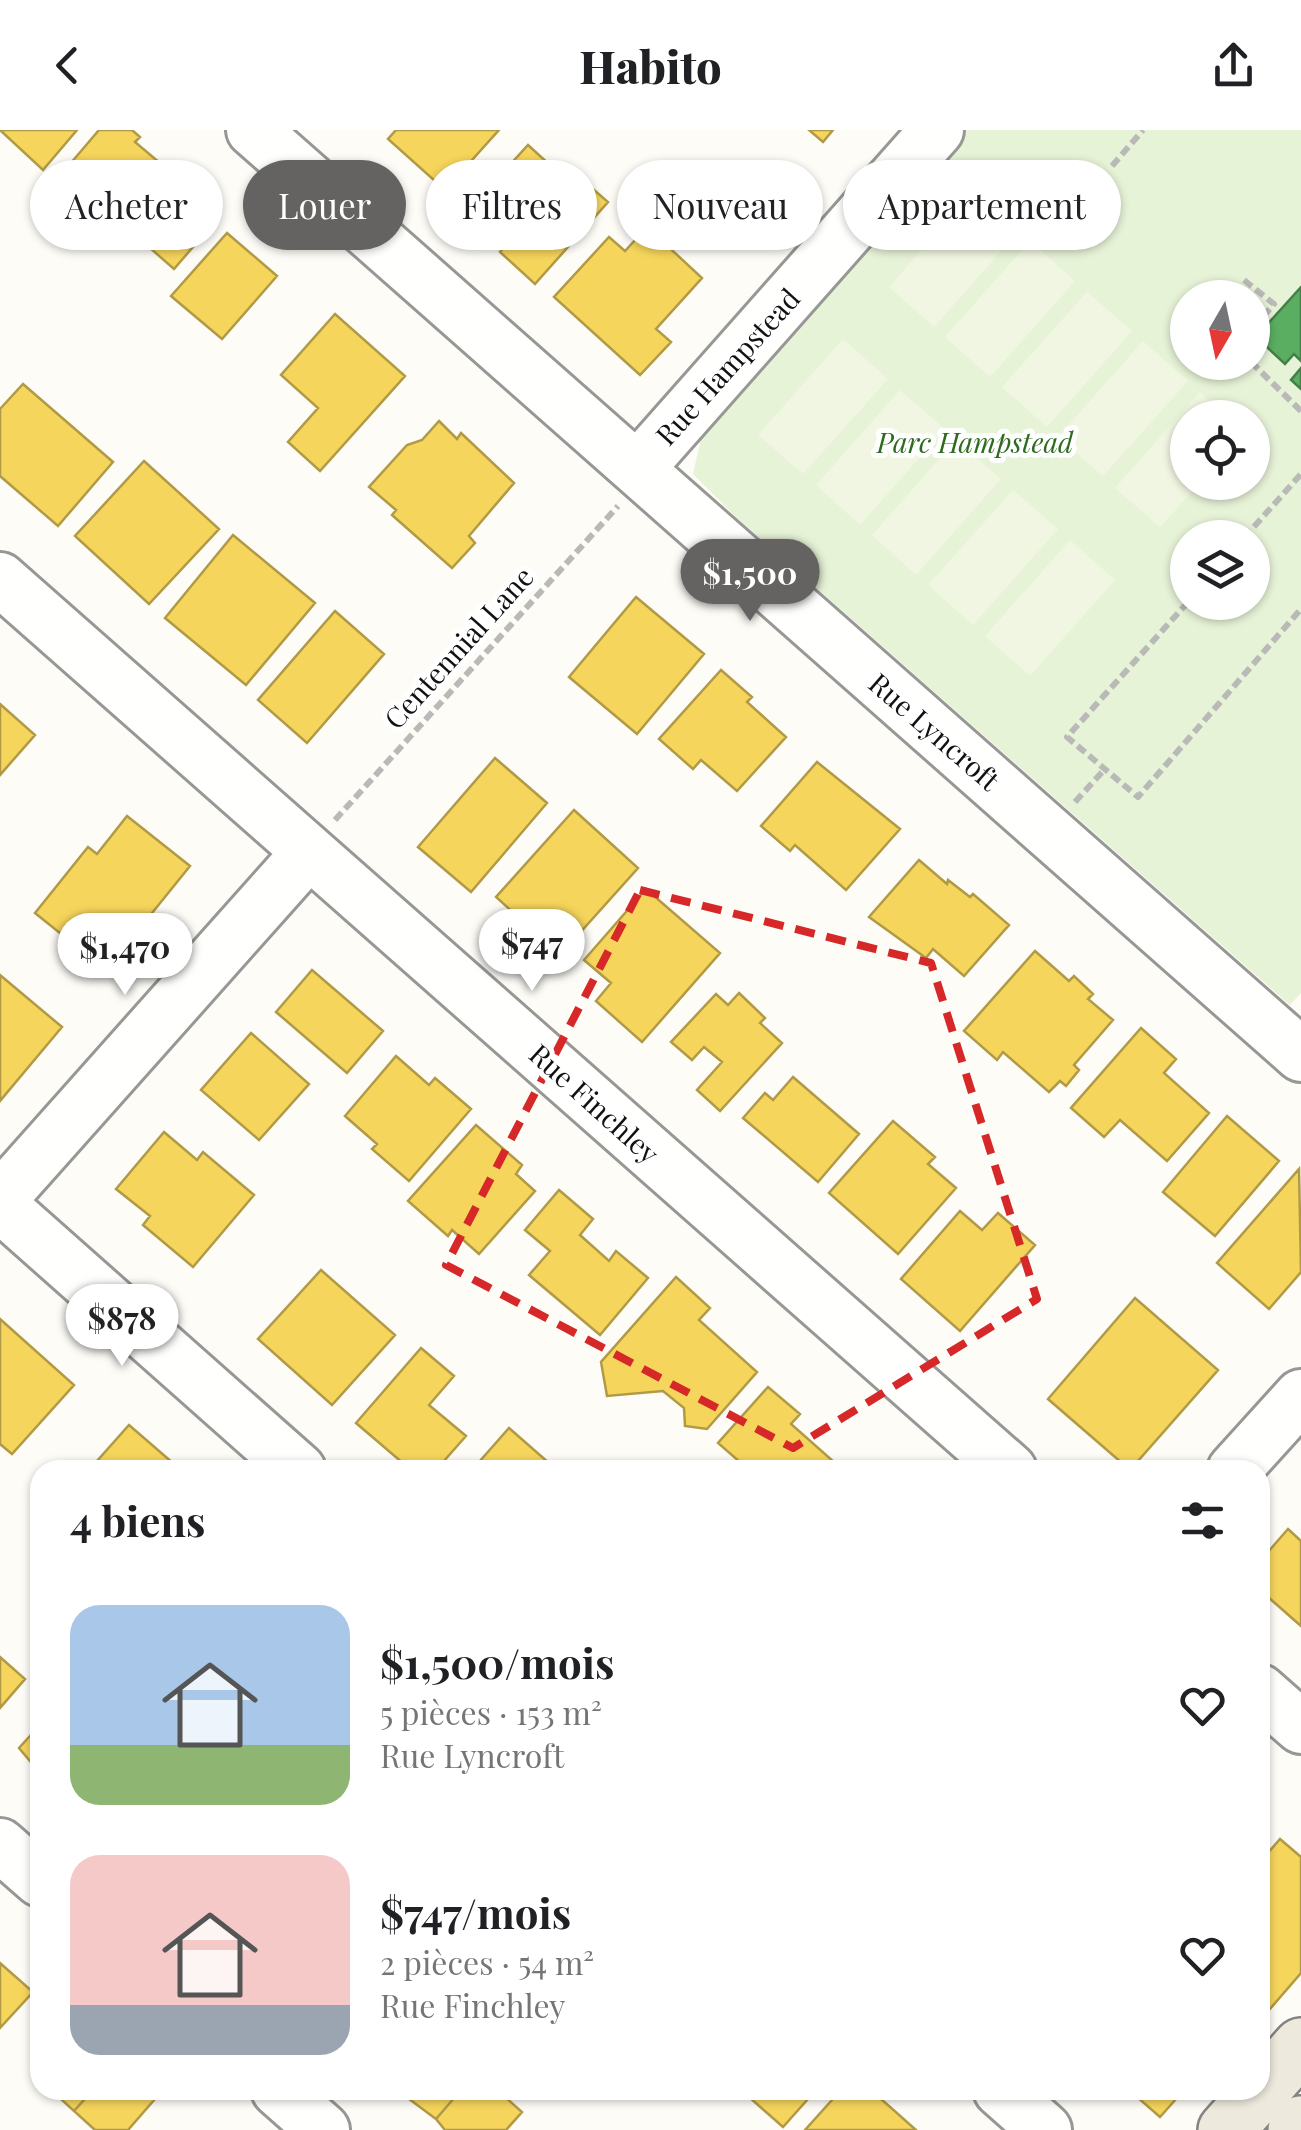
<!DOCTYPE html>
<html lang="fr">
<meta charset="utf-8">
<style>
:root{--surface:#fff;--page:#f6f6f6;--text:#202124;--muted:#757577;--accent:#646362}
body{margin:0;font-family:"Playfair Display",serif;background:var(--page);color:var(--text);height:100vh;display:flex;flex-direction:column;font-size:38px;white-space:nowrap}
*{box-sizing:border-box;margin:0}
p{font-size:32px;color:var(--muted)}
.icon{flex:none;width:55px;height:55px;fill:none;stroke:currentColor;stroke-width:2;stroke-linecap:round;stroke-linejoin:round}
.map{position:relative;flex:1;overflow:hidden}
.details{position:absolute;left:30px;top:1330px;width:1240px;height:640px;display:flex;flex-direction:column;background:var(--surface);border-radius:30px;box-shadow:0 2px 8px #0004}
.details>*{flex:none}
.hud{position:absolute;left:30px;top:30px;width:1242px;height:90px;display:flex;gap:20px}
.needle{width:65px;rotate:189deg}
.fabs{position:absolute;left:1170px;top:150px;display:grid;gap:20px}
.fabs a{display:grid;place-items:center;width:100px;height:100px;border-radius:50%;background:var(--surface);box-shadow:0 2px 8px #0004;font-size:50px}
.price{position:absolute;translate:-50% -85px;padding:0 22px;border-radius:35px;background:#fff;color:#222;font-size:32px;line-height:65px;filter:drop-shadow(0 2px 5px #0008)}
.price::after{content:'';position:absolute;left:50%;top:60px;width:30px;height:22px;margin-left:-15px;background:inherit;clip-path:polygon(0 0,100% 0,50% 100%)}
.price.current{background:var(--accent);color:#fff}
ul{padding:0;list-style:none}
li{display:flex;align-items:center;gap:30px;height:250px;padding:0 40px}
li span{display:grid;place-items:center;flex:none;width:280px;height:200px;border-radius:30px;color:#555}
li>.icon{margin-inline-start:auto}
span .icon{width:120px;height:120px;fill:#fffc;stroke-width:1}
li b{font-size:42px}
h2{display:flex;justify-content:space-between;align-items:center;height:120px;padding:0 40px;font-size:42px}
.tag{padding:0 35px;border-radius:45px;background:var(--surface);box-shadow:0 2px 8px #0004;font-size:35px;line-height:90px}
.tag.current{background:var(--accent);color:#fff}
header{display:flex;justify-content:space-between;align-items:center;height:130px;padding:0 40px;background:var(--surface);font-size:45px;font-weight:800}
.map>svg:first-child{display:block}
.green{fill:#e7f3d7;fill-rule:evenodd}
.pitch{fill:#f0f6e1}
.homes{fill:#f6d55c;stroke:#b19a46;stroke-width:2.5}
.public{fill:#5aae61;stroke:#447f49;stroke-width:2.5}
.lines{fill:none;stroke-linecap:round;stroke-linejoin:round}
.minor-casing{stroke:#979795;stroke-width:58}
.major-casing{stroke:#858482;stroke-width:60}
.path{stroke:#b9b9b8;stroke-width:6;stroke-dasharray:10 5;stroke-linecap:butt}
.minor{stroke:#fffffe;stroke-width:52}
.major{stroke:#ede9dc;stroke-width:55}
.marked{fill:none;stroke:#d62828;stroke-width:8;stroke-dasharray:20 12;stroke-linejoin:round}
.labels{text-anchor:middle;stroke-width:10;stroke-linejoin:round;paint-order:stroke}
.street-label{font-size:28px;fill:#111;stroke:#fff}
.park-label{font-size:28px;font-style:italic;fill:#2f6b1f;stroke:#fff}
</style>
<header><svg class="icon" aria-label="back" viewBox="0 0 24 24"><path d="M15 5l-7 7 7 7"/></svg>Habito<svg class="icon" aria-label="share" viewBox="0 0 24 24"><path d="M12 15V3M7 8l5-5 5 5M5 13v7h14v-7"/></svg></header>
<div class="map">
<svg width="1301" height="2000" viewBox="0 0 1301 2000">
<rect width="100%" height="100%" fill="#fdfcf7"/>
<path class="green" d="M967 0H1301V863L1290 875 737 388 693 344 700 313 696 308ZM1188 168H1252V232H1188ZM1188 288H1252V352H1188ZM1188 408H1252V472H1188Z"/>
<path class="pitch" d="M974 61 1019 101 934 197 889 157Z
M1030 111 1075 151 990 247 945 207Z
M1087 162 1132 201 1047 297 1002 257Z
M843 209 888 249 803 344 758 305Z
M1143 211 1188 251 1103 346 1058 307Z
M900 260 945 299 860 395 816 355Z
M1200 262 1228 287 1188 288V352L1200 353 1160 397 1115 358Z
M956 310 1001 349 916 445 872 405Z
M1013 360 1058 399 973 495 928 455Z
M1070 410 1115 450 1030 546 985 506Z"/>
<path class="homes" d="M0 0H77L43 40Z
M99 0H132L140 7 135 12 161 34 111 91 73 58 84 46 70 34Z
M396 0H499L445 60 388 9Z
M809 0H833L823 12Z
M528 15 563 47 570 39 608 72 535 154 500 122 505 116 467 82Z
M168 45 218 88 174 139 125 96Z
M647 97 702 148 656 199 671 212 640 245 554 167 609 107 625 121Z
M227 103 277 146 222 209 171 166Z
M335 184 405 246 320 341 288 312 318 278 281 245Z
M23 254 113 332 58 396 0 346V279Z
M439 291 457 309 461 303 514 353 469 406 475 413 452 438 392 385 396 380 369 357 407 315 422 310Z
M144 331 219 399 149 474 75 406Z
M233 405 315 473 246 555 165 488Z
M636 467 704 524 637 604 569 547Z
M335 481 384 524 307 613 258 570Z
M721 540 752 567 747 572 786 607 737 661 701 630 693 639 659 609Z
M0 574 35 605 0 645Z
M495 628 547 673 471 762 418 717Z
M817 632 900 699 846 760 795 715 790 721 761 696Z
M574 680 638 738 560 825 496 767Z
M127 686 190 736 106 840 35 783 88 717 97 724Z
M919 730 947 754 948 750 970 767 973 764 1009 795 964 846 933 819 926 828 869 787Z
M646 759 720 823 642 912 596 871 611 853 584 830Z
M1035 821 1069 851 1074 846 1093 864 1088 869 1113 890 1074 935 1079 940 1066 956 1060 951 1049 962 1003 922 997 930 964 901Z
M312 840 383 901 347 943 276 882Z
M0 845 62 897 0 971Z
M739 863 765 888 760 893 782 913 720 981 697 960 722 932 704 917 692 930 671 912 716 864 728 875Z
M1141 898 1176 929 1164 943 1209 983 1167 1031 1120 990 1104 1007 1071 978Z
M251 903 309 954 259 1010 201 960Z
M396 926 429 955 435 948 471 979 409 1051 372 1019 377 1014 345 986Z
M793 947 859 1004 818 1052 743 988 765 963 773 970Z
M1227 986 1279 1031 1215 1106 1163 1062Z
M893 991 935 1027 928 1034 956 1058 898 1124 829 1063Z
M476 995 522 1035 516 1044 535 1061 479 1124 452 1100 448 1106 408 1071Z
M164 1002 197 1030 203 1022 254 1065 193 1137 143 1095 150 1086 116 1059Z
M1299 1039 1301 1142 1269 1179 1217 1133Z
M559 1060 593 1089 580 1105 609 1131 616 1121 648 1148 600 1205 529 1145 550 1121 525 1100Z
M960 1081 982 1100 998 1083 1035 1115 960 1201 901 1149Z
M321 1140 395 1205 332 1275 258 1209Z
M676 1147 710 1178 699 1190 757 1242 707 1299 685 1296 684 1278 663 1261 607 1266 601 1232Z
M1135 1168 1218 1240 1130 1340 1048 1269Z
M0 1189 74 1255 12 1324 0 1314Z
M421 1218 454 1246 429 1275 466 1306 436 1340H411L356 1293Z
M768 1257 800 1284 791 1294 843 1340H749L718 1313Z
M129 1295 181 1340H89Z
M509 1298 557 1340H472Z
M1288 1399 1301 1411V1496L1260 1460V1431Z
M0 1527 25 1549 0 1578Z
M40 1595V1643L19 1618Z
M1280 1709 1301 1727V1843L1269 1880 1260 1872V1732Z
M0 1833 33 1862 0 1898Z
M51 1960H93L74 1981Z
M93 1960H143L154 1970 128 2000H95L74 1981Z
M397 1960H461L436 1989Z
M461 1960H497L522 1982 506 2000H445L436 1989Z
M741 1960H816L783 1997Z
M841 1960H871L916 2000H805Z
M1129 1960H1184L1160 1987Z"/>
<path class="public" d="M1301 157V231L1294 224 1285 234 1256 207Z
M1301 238V259L1291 250Z"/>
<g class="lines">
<g class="minor-casing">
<path id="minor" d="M253 0 1301 925
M638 338 937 0
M0 449 1010 1340
M0 1069 309 722
M0 1075 299 1340
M1234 1340 1301 1266
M1260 1561 1301 1597
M0 1715 40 1750
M278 1960 323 2000
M1000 1960 1045 2000"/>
</g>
<g class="major-casing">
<path id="major" d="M1226 2000 1301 1916
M1296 2000 1301 1994"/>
</g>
<path class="path" d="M1112 36 1143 0
M1244 150 1274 174 1252 199
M1251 232 1301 281
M1244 408 1301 344
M1188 472 1067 607 1138 667 1301 479
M1075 672 1104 640
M335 690 618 376"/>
<use href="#minor" class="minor"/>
<use href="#major" class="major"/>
</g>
<path class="marked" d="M640 760 931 833 1037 1169 793 1318 446 1135Z"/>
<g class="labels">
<g class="street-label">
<text transform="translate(728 237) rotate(-48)" y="10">Rue Hampstead</text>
<text transform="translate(459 518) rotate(-48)" y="10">Centennial Lane</text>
<text transform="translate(934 602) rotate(41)" y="10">Rue Lyncroft</text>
<text transform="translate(594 974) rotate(42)" y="10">Rue Finchley</text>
</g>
<g class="park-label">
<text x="975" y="323">Parc Hampstead</text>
</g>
</g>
</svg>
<div class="fabs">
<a><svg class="needle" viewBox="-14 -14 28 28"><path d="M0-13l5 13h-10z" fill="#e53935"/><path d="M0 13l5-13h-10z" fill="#757577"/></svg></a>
<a><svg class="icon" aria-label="locate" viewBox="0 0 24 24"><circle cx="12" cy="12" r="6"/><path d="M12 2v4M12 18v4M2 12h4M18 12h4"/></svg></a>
<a><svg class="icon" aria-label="layers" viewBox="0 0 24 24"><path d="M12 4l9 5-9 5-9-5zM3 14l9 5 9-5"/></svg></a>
</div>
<b class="price current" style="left:750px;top:494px">$1,500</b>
<b class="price" style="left:532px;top:864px">$747</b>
<b class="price" style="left:125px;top:868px">$1,470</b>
<b class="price" style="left:122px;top:1239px">$878</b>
<div class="hud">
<a class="tag">Acheter</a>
<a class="tag current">Louer</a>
<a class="tag">Filtres</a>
<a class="tag">Nouveau</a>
<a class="tag">Appartement</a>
</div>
<section class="details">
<h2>4 biens<svg class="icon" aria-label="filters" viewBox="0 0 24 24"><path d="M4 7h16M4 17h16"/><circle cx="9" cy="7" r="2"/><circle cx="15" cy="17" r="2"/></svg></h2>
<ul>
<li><span style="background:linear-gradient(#a9c7e8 70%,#8fb573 0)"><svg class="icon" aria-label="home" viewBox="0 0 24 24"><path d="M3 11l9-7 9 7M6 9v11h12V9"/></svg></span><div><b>$1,500/mois</b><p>5 pièces · 153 m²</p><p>Rue Lyncroft</p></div><svg class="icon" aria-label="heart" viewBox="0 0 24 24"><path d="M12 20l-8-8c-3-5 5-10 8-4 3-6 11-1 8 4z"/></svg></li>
<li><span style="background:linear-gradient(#f6c9c9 75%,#9aa5b1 0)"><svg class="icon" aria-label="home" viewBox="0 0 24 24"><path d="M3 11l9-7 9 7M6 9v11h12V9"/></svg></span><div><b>$747/mois</b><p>2 pièces · 54 m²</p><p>Rue Finchley</p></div><svg class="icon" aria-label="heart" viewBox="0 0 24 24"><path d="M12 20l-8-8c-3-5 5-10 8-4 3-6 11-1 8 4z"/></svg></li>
</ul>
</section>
</div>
